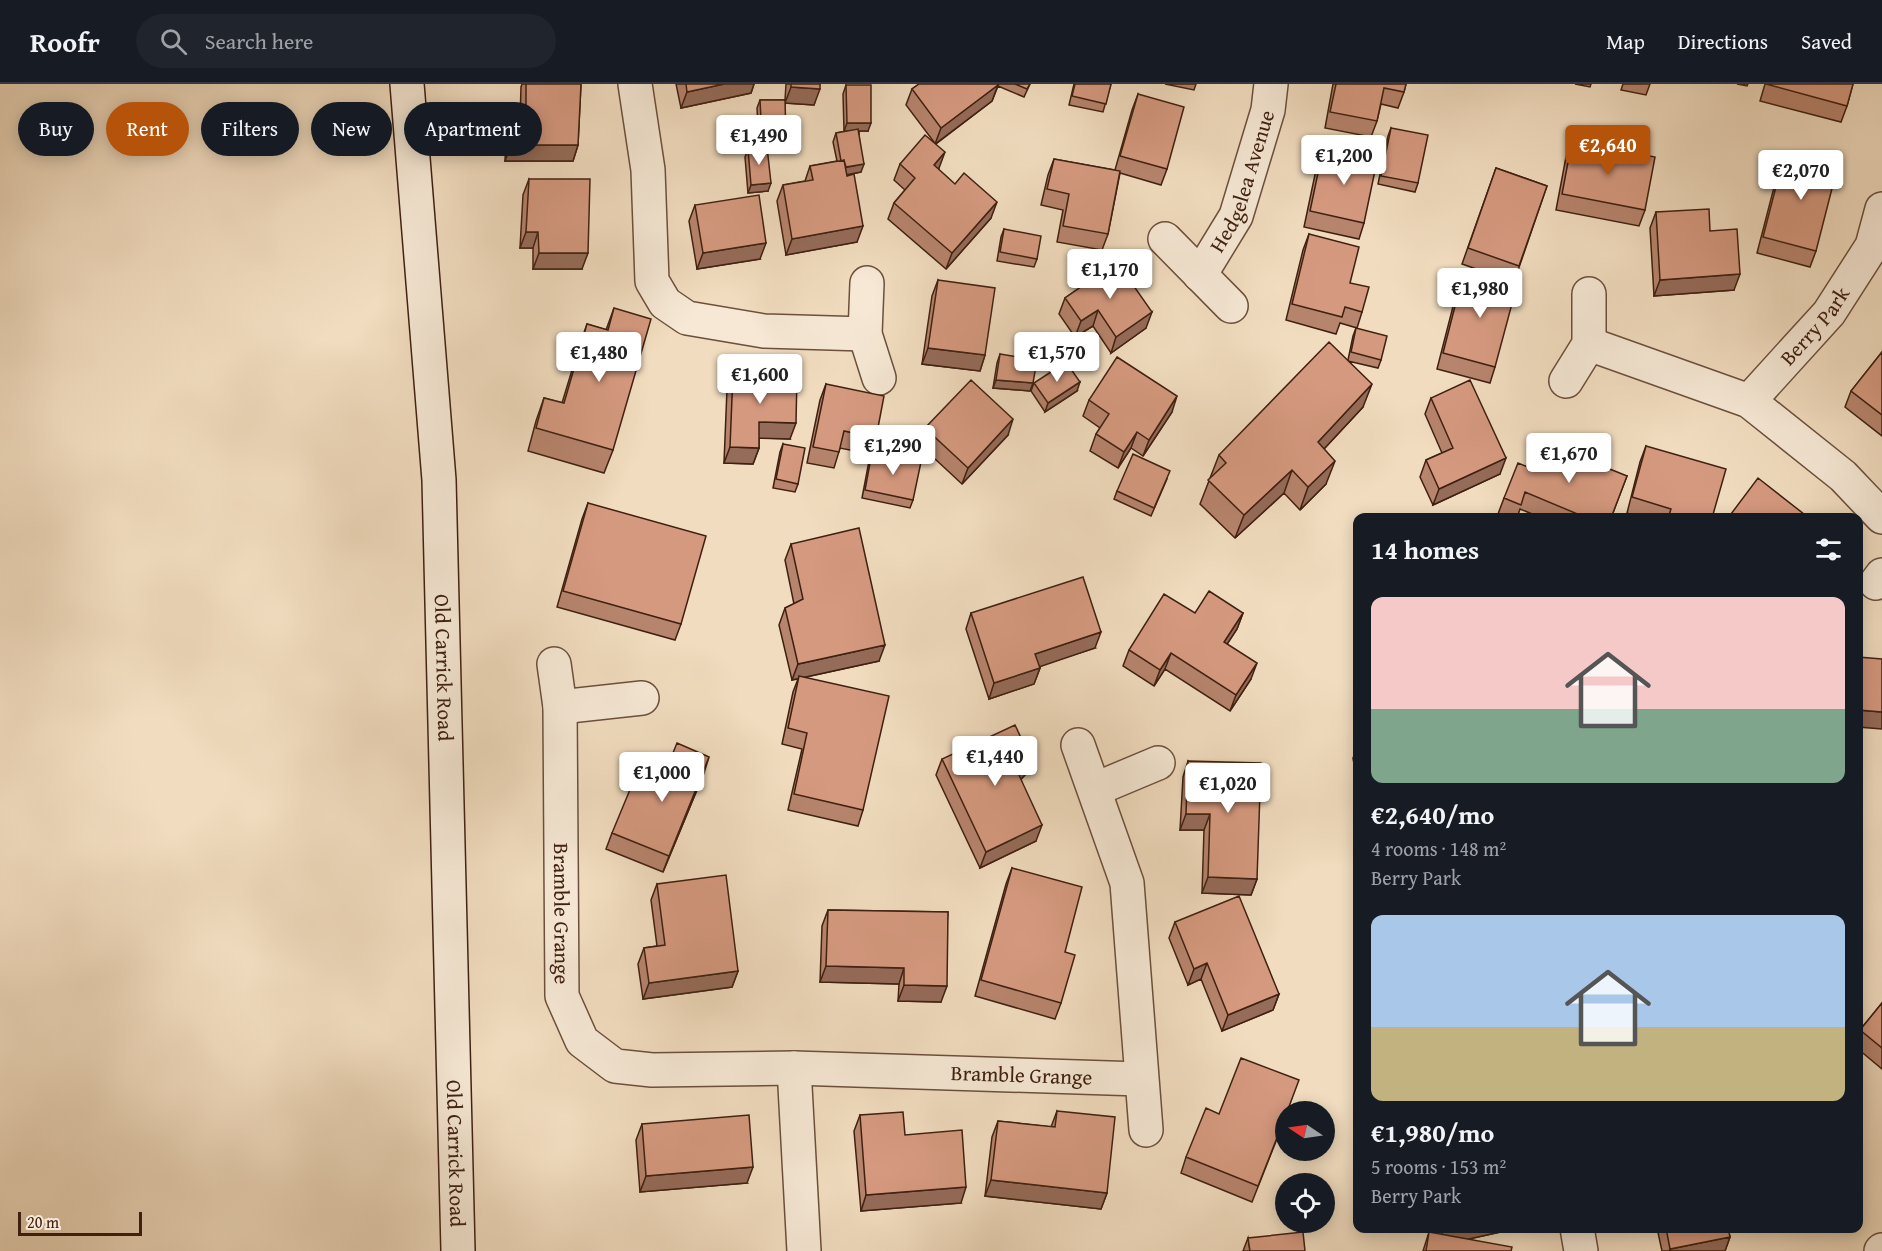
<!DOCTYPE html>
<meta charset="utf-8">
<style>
:root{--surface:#171b24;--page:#20242c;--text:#f1f3f6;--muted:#9ea1a6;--line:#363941;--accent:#b45309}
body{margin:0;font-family:"Gentium Book Plus",serif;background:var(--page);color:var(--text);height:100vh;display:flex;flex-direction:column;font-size:22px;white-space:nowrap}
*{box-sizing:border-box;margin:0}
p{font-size:20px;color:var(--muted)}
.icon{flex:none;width:33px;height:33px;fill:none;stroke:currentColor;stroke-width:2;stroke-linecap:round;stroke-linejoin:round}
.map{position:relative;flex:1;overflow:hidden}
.details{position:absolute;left:1353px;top:429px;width:510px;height:720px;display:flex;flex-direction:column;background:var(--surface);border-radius:12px;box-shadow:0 3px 15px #0003}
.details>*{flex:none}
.banner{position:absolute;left:18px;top:18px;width:570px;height:54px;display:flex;gap:12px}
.needle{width:39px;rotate:283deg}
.fabs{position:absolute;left:1275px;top:1017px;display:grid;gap:12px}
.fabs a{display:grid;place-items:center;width:60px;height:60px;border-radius:50%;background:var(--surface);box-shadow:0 3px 15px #0003;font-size:30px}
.scale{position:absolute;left:18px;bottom:15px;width:124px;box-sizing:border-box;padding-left:6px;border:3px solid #3f2011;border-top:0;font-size:16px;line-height:21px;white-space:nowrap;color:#3f2011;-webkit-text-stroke:4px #f6e8d5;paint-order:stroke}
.price{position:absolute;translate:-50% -51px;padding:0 14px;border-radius:6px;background:#fff;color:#222;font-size:20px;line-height:39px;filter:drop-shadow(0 2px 3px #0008)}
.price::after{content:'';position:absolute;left:50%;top:36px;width:18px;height:14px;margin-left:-9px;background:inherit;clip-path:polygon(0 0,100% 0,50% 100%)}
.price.active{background:var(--accent);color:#fff}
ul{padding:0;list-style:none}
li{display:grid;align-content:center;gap:12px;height:318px;padding:0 18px}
li span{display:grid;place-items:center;height:186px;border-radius:12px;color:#555}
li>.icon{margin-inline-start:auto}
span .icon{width:108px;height:108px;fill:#fffc;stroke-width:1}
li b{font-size:26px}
h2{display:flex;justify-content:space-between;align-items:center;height:72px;padding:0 18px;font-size:26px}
.chip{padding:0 21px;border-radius:27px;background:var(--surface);box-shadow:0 3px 15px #0003;font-size:21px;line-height:54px}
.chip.active{background:var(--accent);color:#fff}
header{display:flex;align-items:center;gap:36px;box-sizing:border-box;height:84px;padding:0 30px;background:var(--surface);border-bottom:2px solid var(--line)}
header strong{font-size:28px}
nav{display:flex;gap:33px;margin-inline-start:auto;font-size:21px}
.search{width:420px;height:54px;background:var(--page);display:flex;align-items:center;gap:15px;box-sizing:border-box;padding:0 21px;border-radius:33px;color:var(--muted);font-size:22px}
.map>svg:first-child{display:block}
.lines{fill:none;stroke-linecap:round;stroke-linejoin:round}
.minor-casing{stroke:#6c4f3c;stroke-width:36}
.secondary-casing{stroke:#3f2011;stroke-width:36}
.minor{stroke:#f6e8d5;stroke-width:33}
.secondary{stroke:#f6e8d5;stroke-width:33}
.wall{fill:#b7846d;stroke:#3f2011;stroke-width:1.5}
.shaded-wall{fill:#956b59;stroke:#3f2011;stroke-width:1.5}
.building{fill:#d5997f;stroke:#3f2011;stroke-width:1.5}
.labels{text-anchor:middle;stroke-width:4.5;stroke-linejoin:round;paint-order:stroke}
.street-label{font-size:21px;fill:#3f2011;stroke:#f6e8d5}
</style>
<header>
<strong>Roofr</strong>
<div class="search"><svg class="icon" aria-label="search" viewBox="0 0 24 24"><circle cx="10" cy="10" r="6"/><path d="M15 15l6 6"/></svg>Search here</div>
<nav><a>Map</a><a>Directions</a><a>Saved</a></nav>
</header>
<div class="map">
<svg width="1882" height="1167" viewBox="0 0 1882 1167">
<rect width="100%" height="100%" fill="#f1dcbf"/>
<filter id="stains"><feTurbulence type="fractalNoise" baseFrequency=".00333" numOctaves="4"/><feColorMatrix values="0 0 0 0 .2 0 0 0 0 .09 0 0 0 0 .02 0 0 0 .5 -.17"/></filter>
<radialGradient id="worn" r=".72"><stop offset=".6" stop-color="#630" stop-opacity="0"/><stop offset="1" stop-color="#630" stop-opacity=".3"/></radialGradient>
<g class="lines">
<g class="minor-casing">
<g id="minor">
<path d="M635 0 648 86 652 197 665 219 687 234 764 247 865 250"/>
<path d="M1165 155 1231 222"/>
<path id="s1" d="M1200 191 1236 132 1268 26 1271 0"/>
<path d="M867 199 865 250 879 294"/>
<path d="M1589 260 1749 317 1843 392 1882 433"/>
<path d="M1566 297 1589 260V210"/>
<path id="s2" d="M1749 317 1829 229 1872 162 1882 125"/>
<path d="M1876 499 1882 491"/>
<path id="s3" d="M554 580 560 623 562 912 582 957 615 982 652 986 794 984 1140 995"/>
<path d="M560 623 642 614"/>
<path d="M1078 661 1127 799 1146 1046"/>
<path d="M1096 705 1158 679"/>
<path d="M794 984 804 1167"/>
<path d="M1577 1144 1581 1167"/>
<path d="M1881 1167 1882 1166"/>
</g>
</g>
<g class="secondary-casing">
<g id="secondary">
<path id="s4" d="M407 0 439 396 458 1167"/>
</g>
</g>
<use href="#minor" class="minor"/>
<use href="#secondary" class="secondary"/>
</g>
<path class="wall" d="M522 0H581L578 61 573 77H505L506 52 512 36H520L521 3Z
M676 0H754L751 9 681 24Z
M786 0H820L814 21 785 19 783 61 759 62 757 24 760 16H785Z
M919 0H1030L1024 13 998 2 992 17 936 60 939 84 938 85 991 134 946 185 888 135 894 119 905 106 894 96 900 80 934 58 906 21 912 5Z
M1074 0H1111L1103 28 1069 21Z
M1165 0H1196L1194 6Z
M1333 0H1406L1404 8 1398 24 1381 20 1377 37 1371 53 1325 44Z
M1575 0H1591L1590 3Z
M1623 0H1650L1646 11 1621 6Z
M1737 0H1748L1747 2Z
M1765 0H1853L1847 22 1841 38 1760 17Z
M846 1 868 47H859L861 88 847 91 857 158 786 171 777 117 783 101 805 97 810 82 837 77 833 58 836 49 846 47H844L843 10Z
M1138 10 1167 85 1161 101 1120 89 1108 150 1102 166 1057 158 1063 126 1041 121 1048 91 1054 75 1115 86 1132 26Z
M1391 44 1418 99 1415 108 1378 100 1388 52Z
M1572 57 1645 126 1639 142 1556 126 1566 73Z
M748 65 768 107 748 109 745 73Z
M1323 65 1364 139 1359 155 1304 143 1317 81Z
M1785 68 1816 167 1810 183 1757 169 1779 84Z
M1496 84 1547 102 1514 198 1462 180Z
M529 95 582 185H533V164H520L523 111Z
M695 121 760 175 697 185 689 137Z
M1656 128 1710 147 1734 206 1654 212 1650 144Z
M1004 145 1037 175 1034 183 997 177 1001 153Z
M1309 150 1350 199 1362 228 1357 244 1340 239 1336 250 1286 236 1303 166Z
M1117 178 1146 244 1111 269 1093 242 1075 253 1059 230 1065 214Z
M1464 187 1495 283 1490 299 1437 285 1458 203Z
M938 196 985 271 980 287 922 280 932 212Z
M614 224 613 366 604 389 528 367 536 337 544 314 562 319 579 263 587 240 606 246Z
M1356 244 1381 276 1378 284 1348 277 1363 323 1324 365 1326 400 1300 426 1284 409 1235 454 1200 420 1219 371 1348 276 1353 252Z
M1882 268V352L1845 323 1851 307Z
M1000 270 1033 299 1030 307 993 304 997 279Z
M733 289 790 355 759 354V364L753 380 724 379 727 305Z
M1034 299 1077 307 1045 328 1031 307Z
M826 300 876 354 870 370 840 364 834 384 807 379 820 316Z
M1431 314 1500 390 1433 421 1420 393 1426 376 1442 369 1425 330Z
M1089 316 1172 328 1143 372 1131 364 1118 384 1090 367 1096 350 1100 344 1083 332Z
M925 344 1008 351 962 400 919 360Z
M783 360 798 400 795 408 773 404 780 368Z
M1646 362 1712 434H1640L1627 429 1640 378Z
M872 368 913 416 910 424 862 414 869 377Z
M1538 387 1627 392 1611 434H1542L1520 425 1517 434H1507L1498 430 1504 414Z
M1167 395 1151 432 1114 415 1117 407Z
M588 419 681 540 675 556 557 523 582 435Z
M791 460 879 577 806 593 863 726 858 742 788 726 802 665 782 660 793 608 798 595 792 596 779 541 785 524 794 520 785 476Z
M971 529 1095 564 1039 582 1040 584 1034 600 989 615 966 545Z
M1195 529H1243L1237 545 1227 560 1251 595 1230 627 1165 585 1154 602 1123 582 1129 566Z
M1358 662V703L1353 674Z
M942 675 1025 691 1021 695 1036 757 980 784 936 691Z
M1188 677 1257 795 1251 811 1202 809 1204 746H1180L1183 693Z
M704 689 663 788 606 765 612 749 658 706Z
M1012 784 1065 868 1061 919 1055 935 975 912 1006 800Z
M657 800 738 887 732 903 643 915 638 880 644 864 657 862 651 816Z
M828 826 948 828 941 918 898 917 899 900 820 898 822 842Z
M1175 838 1279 910 1273 926 1222 947 1201 895 1188 901 1169 854Z
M1882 919V985L1858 965V950L1860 946Z
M1057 1027 1107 1109 1101 1125 985 1112 992 1053 998 1037 1051 1043Z
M1219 1030 1286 1032 1252 1118 1181 1089 1186 1073Z
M860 1031 961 1119 861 1127 854 1047Z
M642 1040 747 1099 640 1108 636 1056Z
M1434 1144H1501L1500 1148 1468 1155 1511 1167H1423L1429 1148 1435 1149Z
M1657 1144H1728L1730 1153 1725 1167H1662Z
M1248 1154 1250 1167H1243Z"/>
<path class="shaded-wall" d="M724 0H754L751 9 681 24 687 8Z
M998 1 992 17 935 60 941 44Z
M791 3 820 5 814 21 785 19Z
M847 39H871L868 47H844Z
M786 53 783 61 759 62 762 54Z
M511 61H578L573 77H505Z
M945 68 939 84 928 97 934 81Z
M864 80 861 88 840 92 843 84Z
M771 99 768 107 748 109 751 101Z
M997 118 991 134 946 185 952 169Z
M863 142 857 158 786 171 792 155Z
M526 148H538L533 164H520Z
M766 159 760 175 697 185 703 169Z
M539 169H588L582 185H533Z
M1740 190 1734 206 1654 212 1660 196Z
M1098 226 1093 242 1075 253 1081 237Z
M1152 228 1146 244 1111 269 1116 253Z
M928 264 985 271 980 287 922 280Z
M996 296 1033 299 1030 307 993 304Z
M1080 298 1077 307 1045 328 1048 319Z
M1372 300 1363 323 1309 381 1318 358Z
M1177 312 1172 328 1143 372 1149 356Z
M1013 335 1008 351 962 400 968 384Z
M759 338 796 339 790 355 753 354Z
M1137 348 1131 364 1118 384 1124 368Z
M730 363 759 364 753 380 724 379Z
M1506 374 1500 390 1433 421 1439 405Z
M1335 377 1326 400 1300 426 1308 403Z
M1292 386 1284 409 1235 454 1244 431Z
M1243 529 1237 545 1218 574 1224 558Z
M1101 548 1095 564 1030 586 1035 570Z
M885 561 879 577 792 596 798 580Z
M1171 569 1165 585 1154 602 1160 586Z
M1257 579 1251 595 1230 627 1236 611Z
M1040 584 1034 600 989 615 994 599Z
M1858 626 1882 628V645L1858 643Z
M709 673 704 689 663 788 669 772Z
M1031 675 1025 691 1012 705 1018 689Z
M1186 730H1210L1204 746H1180Z
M1042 741 1036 757 980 784 986 768Z
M1208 793 1257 795 1251 811 1202 809Z
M1207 879 1201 895 1188 901 1194 885Z
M826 882 904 884 899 900 820 898Z
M738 887 732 903 643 915 649 899Z
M904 901 947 902 941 918 898 917Z
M1279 910 1273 926 1222 947 1228 931Z
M753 1083 747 1099 640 1108 646 1092Z
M991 1096 1107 1109 1101 1125 985 1112Z
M966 1103 961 1119 861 1127 866 1111Z
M1448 1144H1501L1500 1148 1438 1162 1443 1146Z
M1730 1153 1725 1167H1669L1670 1165Z"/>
<path class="building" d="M526 0H581L578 61H511L512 36H526Z
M686 0H724L687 8Z
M791 0H820V5L791 3Z
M919 0H998V1L941 44 912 5Z
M1015 0H1030L1027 5Z
M1075 0H1111L1106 20 1072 12Z
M1336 0H1406L1404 8 1384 4 1377 37 1330 28Z
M1766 0H1853L1847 22Z
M846 1H871V39H847Z
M1138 10 1184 23 1167 85 1120 72Z
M760 16H785L786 53 762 54Z
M1391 44 1428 51 1418 99 1381 92Z
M858 45 864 80 846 83 844 76 841 77 836 49Z
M925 51 945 68 934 81 955 100 964 89 997 118 952 169 894 119 915 94 900 80Z
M1572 57 1655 73 1645 126 1562 110Z
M767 63 771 99 751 101 748 65Z
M1323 65 1377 77 1364 139 1310 127Z
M1785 68 1838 81 1816 167 1763 153Z
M1054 75 1120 87 1108 150 1063 142 1069 110 1047 105Z
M844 76 847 92 854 90 863 142 792 155 783 101 813 96 810 82Z
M1496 84 1547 102 1519 182 1468 164Z
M529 95H590L588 169H539L538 148H526Z
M759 111 766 159 703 169 695 121Z
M1709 125 1710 147 1737 145 1740 190 1660 196 1656 128Z
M1004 145 1041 152 1037 175 1000 168Z
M1309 150 1359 163 1350 199 1369 203 1362 228 1345 223 1342 233 1292 220Z
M1117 178 1152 228 1116 253 1098 226 1081 237 1065 214Z
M1464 187 1517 201 1495 283 1443 269Z
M938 196 995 204 985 271 928 264Z
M614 224 651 235 613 366 536 344 544 314 564 319 587 240 608 246Z
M1356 244 1387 252 1381 276 1351 268Z
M1329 258 1372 300 1318 358 1335 377 1308 403 1292 386 1244 431 1208 396 1226 379 1219 371Z
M1882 268V331L1851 307Z
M1000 270 1037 276 1033 299 996 296Z
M1117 273 1177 312 1149 356 1137 348 1124 368 1096 350 1109 330 1089 316Z
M1066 278 1080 298 1048 319 1034 299Z
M733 289 797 291 796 339 759 338V364L730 363Z
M971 296 1013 335 968 384 925 344Z
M1470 296 1506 374 1439 405 1426 376 1453 364 1431 314Z
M826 300 884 312 876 354 844 347 839 368 813 363Z
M783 360 805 364 798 400 776 395Z
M1548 360 1627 392 1611 434H1587L1525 408 1521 421 1504 414 1518 379 1538 387Z
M1646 362 1726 385 1712 434H1668L1671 425 1632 413Z
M872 368 921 378 913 416 865 406Z
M1133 370 1170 387 1154 424 1117 407Z
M1758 394 1809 434H1728Z
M588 419 706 452 681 540 563 507Z
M859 444 885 561 798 580 785 524 803 515 791 460Z
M1083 493 1101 548 1035 570 1040 584 994 599 971 529Z
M1209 507 1243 529 1224 558 1257 579 1236 611 1171 569 1160 586 1129 566 1164 510 1195 529Z
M1858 573 1882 575V628L1858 626Z
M799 592 889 612 863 726 794 710 807 649 788 644Z
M1015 641 1031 675 1018 689 1042 741 986 768 942 675Z
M677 659 709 673 669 772 612 749 634 696 658 706Z
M1188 677 1261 679 1257 795 1208 793 1210 730H1186Z
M1012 784 1082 803 1065 868 1075 871 1061 919 981 896Z
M726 791 738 887 649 899 644 864 665 861 657 800Z
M1239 812 1279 910 1228 931 1207 879 1194 885 1175 838Z
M828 826 948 828 947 902 904 901V884L826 882Z
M1882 919V964L1860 946Z
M1241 974 1299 996 1287 1028H1286V1031L1258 1102 1186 1073 1206 1024 1219 1030Z
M1057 1027 1115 1033 1107 1109 991 1096 998 1037 1055 1043Z
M903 1028 905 1051 962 1046 966 1103 866 1111 860 1031Z
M749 1031 753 1083 646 1092 642 1040Z
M1666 1144H1728L1730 1153 1670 1165Z
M1303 1148 1305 1167H1250L1248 1154Z
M1429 1148 1512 1163 1511 1167H1426Z"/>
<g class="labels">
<g class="street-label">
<text dy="7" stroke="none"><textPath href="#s1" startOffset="104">Hedgelea Avenue</textPath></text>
<text dy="7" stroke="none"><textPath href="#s2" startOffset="100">Berry Park</textPath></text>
<text dy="7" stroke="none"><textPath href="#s4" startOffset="585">Old Carrick Road</textPath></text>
<text dy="7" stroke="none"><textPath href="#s3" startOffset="250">Bramble Grange</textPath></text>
<text dy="7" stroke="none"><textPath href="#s3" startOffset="830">Bramble Grange</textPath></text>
<text dy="7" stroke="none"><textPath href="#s4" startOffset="1071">Old Carrick Road</textPath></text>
</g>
</g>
<rect width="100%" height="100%" filter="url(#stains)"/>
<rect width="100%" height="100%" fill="url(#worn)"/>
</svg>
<div class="fabs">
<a><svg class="needle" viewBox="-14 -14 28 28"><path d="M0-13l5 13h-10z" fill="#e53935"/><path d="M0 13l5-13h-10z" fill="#9ea1a6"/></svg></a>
<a><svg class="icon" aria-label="locate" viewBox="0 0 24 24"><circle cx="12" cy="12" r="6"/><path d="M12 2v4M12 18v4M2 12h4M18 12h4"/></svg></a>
</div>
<div class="scale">20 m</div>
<b class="price" style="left:759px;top:82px">€1,490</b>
<b class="price active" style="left:1608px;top:92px">€2,640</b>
<b class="price" style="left:1344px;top:102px">€1,200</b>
<b class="price" style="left:1801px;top:117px">€2,070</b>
<b class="price" style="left:1110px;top:216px">€1,170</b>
<b class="price" style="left:1480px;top:235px">€1,980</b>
<b class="price" style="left:599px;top:299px">€1,480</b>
<b class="price" style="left:1057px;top:299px">€1,570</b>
<b class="price" style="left:760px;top:321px">€1,600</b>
<b class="price" style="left:893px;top:392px">€1,290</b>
<b class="price" style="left:1569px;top:400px">€1,670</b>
<b class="price" style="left:995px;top:703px">€1,440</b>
<b class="price" style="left:662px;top:719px">€1,000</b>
<b class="price" style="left:1228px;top:730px">€1,020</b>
<div class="banner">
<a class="chip">Buy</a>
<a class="chip active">Rent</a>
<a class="chip">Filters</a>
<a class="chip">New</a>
<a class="chip">Apartment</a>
</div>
<section class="details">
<h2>14 homes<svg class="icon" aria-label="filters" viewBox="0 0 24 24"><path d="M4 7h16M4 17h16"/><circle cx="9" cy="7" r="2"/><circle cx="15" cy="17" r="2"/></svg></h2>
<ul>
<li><span style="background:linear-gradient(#f6c9c9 60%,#7fa58c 0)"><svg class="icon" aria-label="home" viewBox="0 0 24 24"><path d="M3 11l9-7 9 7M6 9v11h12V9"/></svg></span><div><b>€2,640/mo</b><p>4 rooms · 148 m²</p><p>Berry Park</p></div></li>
<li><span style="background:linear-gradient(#a9c7e8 60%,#c2b280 0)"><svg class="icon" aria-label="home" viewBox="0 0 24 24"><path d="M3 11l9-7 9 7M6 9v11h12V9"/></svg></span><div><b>€1,980/mo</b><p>5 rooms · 153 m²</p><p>Berry Park</p></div></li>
</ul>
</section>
</div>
